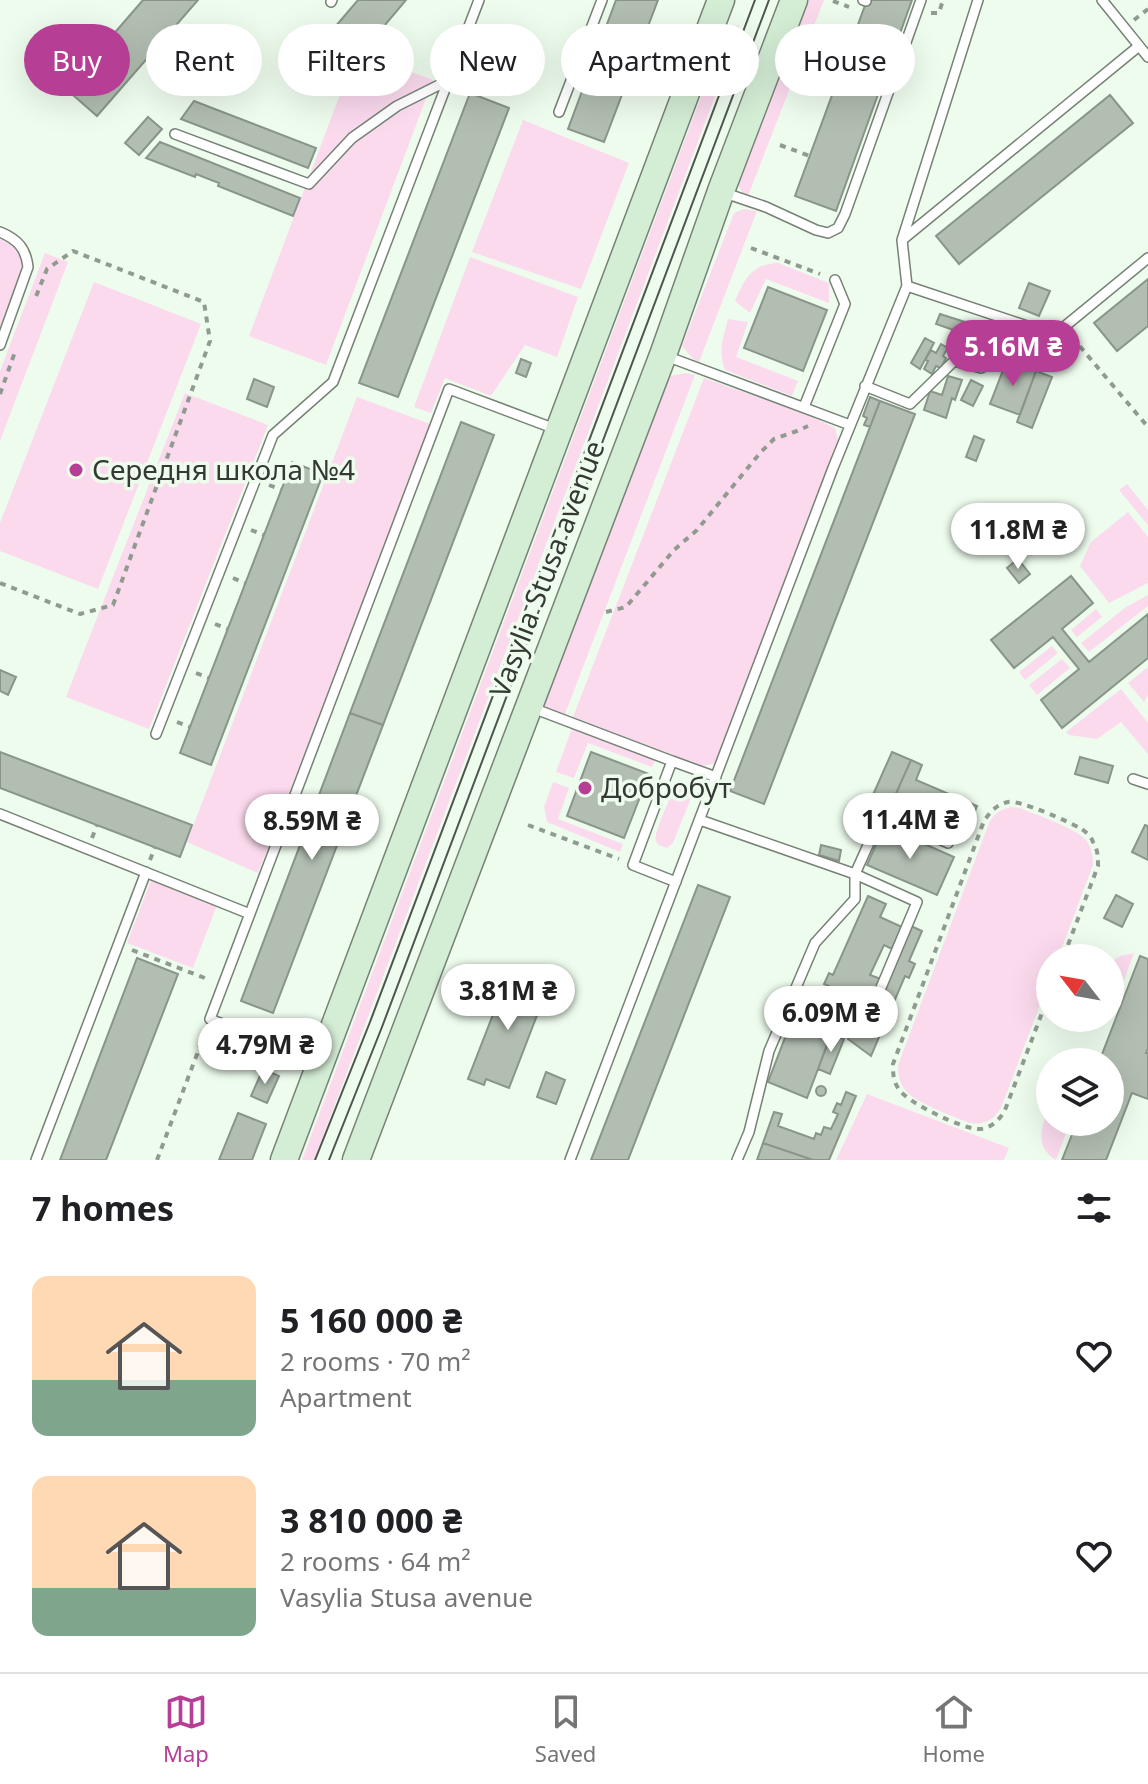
<!DOCTYPE html>
<meta charset="utf-8">
<style>
:root{--surface:#fff;--page:#f2f2f2;--text:#202124;--muted:#757577;--line:#e0e0e0;--accent:#b63f95}
body{margin:0;font-family:"Noto Sans",sans-serif;background:var(--page);color:var(--text);height:100vh;display:flex;flex-direction:column;font-size:30px;white-space:nowrap}
*{box-sizing:border-box;margin:0}
p{font-size:26px;color:var(--muted)}
.icon{flex:none;width:44px;height:44px;fill:none;stroke:currentColor;stroke-width:2;stroke-linecap:round;stroke-linejoin:round}
.map{position:relative;height:1160px;overflow:hidden}
.sheet{display:flex;flex-direction:column;background:var(--surface);flex:1}
.sheet>*{flex:none}
.banner{position:absolute;left:24px;top:24px;width:1100px;height:72px;display:flex;gap:16px}
.needle{width:52px;rotate:301deg}
.buttons{position:absolute;left:1036px;top:944px;display:grid;gap:16px}
.buttons a{display:grid;place-items:center;width:88px;height:88px;border-radius:50%;background:var(--surface);box-shadow:0 8px 32px #0002;font-size:40px}
.price{position:absolute;translate:-50% -68px;padding:0 18px;border-radius:28px;background:#fff;color:#222;font-size:26px;line-height:52px;filter:drop-shadow(0 2px 4px #0008)}
.price::after{content:'';position:absolute;left:50%;top:48px;width:24px;height:18px;margin-left:-12px;background:inherit;clip-path:polygon(0 0,100% 0,50% 100%)}
.price.current{background:var(--accent);color:#fff}
ul{padding:0;list-style:none}
li{display:flex;align-items:center;gap:24px;height:200px;padding:0 32px}
li span{display:grid;place-items:center;flex:none;width:224px;height:160px;border-radius:16px;color:#555}
li>.icon{margin-inline-start:auto}
span .icon{width:96px;height:96px;fill:#fffc;stroke-width:1}
li b{font-size:34px}
h2{display:flex;justify-content:space-between;align-items:center;height:96px;padding:0 32px;font-size:34px}
.chip{padding:0 28px;border-radius:36px;background:var(--surface);box-shadow:0 8px 32px #0002;font-size:28px;line-height:72px}
.chip.current{background:var(--accent);color:#fff}
.dock{display:flex;justify-content:space-around;align-items:center;height:112px;border-top:2px solid var(--line);background:var(--surface);font-size:22px;color:var(--muted)}
.dock a{display:grid;justify-items:center;gap:4px}
.dock .current{color:var(--accent)}
.map>svg:first-child{display:block}
.green{fill:#fbdaee}
.building{fill:#b2beb1;stroke:#899589;stroke-width:2}
.lines{fill:none;stroke-linecap:round;stroke-linejoin:round}
.lane-casing{stroke:#768276;stroke-width:12}
.secondary-casing{stroke:#768276;stroke-width:29}
.path{stroke:#919a90;stroke-width:4;stroke-dasharray:6 6;stroke-linecap:butt}
.lane{stroke:#fff;stroke-width:9}
.secondary{stroke:#d4edd5;stroke-width:26}
.tram{stroke:#50564f;stroke-width:2}
.poi-dot{fill:#b63f95;stroke:#eefcee;stroke-width:3}
.labels{text-anchor:middle;stroke-width:7;stroke-linejoin:round;paint-order:stroke}
.poi-label{font-size:28px;fill:#343933;stroke:#eefcee;text-anchor:start}
.street-label{font-size:28px;fill:#343933;stroke:#eefcee}
</style>
<div class="map">
<svg width="1148" height="1160" viewBox="0 0 1148 1160">
<rect width="100%" height="100%" fill="#eefcee"/>
<path class="green" d="M806 0H824L748 196C740 192 738 186 738 177Z
M738 25 740 30 314 1160H302L726 30Z
M356 52 433 80 326 365 249 336Z
M523 120 629 163 581 289 472 252Z
M744 209 757 211 699 362 693 359 682 346 734 213Z
M0 239C28 250 23 268 14 292 9 303 5 315 0 327Z
M45 253 68 262 0 441V371Z
M470 257 578 297 557 357 525 345 491 396 445 378 431 413 414 407Z
M778 263 829 283V303L766 279 750 313 735 301C745 279 751 264 778 263Z
M94 282 201 324 98 589 0 551V523Z
M728 319 748 322 736 357 798 381 792 396 725 370C718 351 723 338 728 319Z
M686 373 695 375 565 714 543 706 670 376Z
M704 378 810 416 835 428 838 440 717 763 702 766 573 717Z
M185 393 268 425 149 729 66 697Z
M357 397 433 425 258 873 187 842Z
M1127 484 1148 510V525L1119 490Z
M1128 512 1148 537V583L1109 603 1080 566 1091 542Z
M1148 595V606L1089 652 1081 643 1126 607Z
M1096 609 1102 617 1077 637 1071 630Z
M1052 646 1058 653 1025 680 1019 672Z
M1062 659 1070 668 1037 695 1029 685Z
M1148 667V695L1144 702 1128 683Z
M1121 689 1148 723V754L1121 722 1097 739 1069 735 1066 732Z
M572 728 655 760 652 767 588 743 574 778 556 772Z
M553 782 569 788 558 819 623 844 620 852 547 822 544 807Z
M681 787 689 793 691 798 673 843 667 848C663 846 658 846 656 841 653 833 670 800 673 790Z
M1011 807 1020 808C1036 815 1076 828 1086 840 1092 848 1093 856 1093 865L1058 958H1050V978L1001 1108C993 1121 984 1125 969 1123 953 1116 914 1102 905 1090 899 1082 898 1074 898 1065L989 823C994 813 1000 810 1011 807Z
M151 880 217 905 193 968 127 943Z
M1134 953 1110 1018V962L1121 956Z
M867 1094 1009 1148 1004 1160H836Z
M1050 1105V1122H1070L1056 1160C1033 1146 1042 1126 1050 1105Z"/>
<path class="building" d="M143 0H198L97 116 66 89Z
M358 0H406L363 51 335 27Z
M616 0H658L604 142 568 129Z
M867 0H912L836 211 795 196Z
M236 34 259 54 227 90 204 70Z
M470 93 509 108 398 397 359 383Z
M1110 95 1133 123 959 264 936 236Z
M194 101 316 148 308 168 181 119Z
M148 117 162 129 139 155 125 143Z
M160 142 300 198 293 216 218 186 219 183 196 174 195 177 146 158Z
M1148 279V326L1117 351 1094 323Z
M1029 283 1050 291 1039 316 1019 308Z
M768 287 827 310 803 371 744 348Z
M940 314 1012 337 1009 347 997 343 996 348 986 345 985 351 959 343 962 333 936 324Z
M925 338 934 343 920 369 911 363Z
M941 344 948 348 943 356 946 358 941 368 936 366 932 374 924 369 928 361 925 360 931 350 936 353Z
M521 359 531 363 526 377 516 373Z
M1007 360 1036 371 1020 415 990 404Z
M1036 371 1052 377 1032 428 1017 422Z
M948 376 962 380 955 400 952 398 946 418 924 410 930 391 942 395Z
M254 379 274 387 267 407 247 399Z
M971 380 983 386 973 406 961 400Z
M870 397 880 401 870 427 864 425 867 418 863 416Z
M880 401 915 414 764 804 730 791Z
M461 422 494 435 383 725 350 713Z
M974 436 984 440 976 461 966 457Z
M292 462 323 474 211 765 180 753Z
M1018 559 1030 574 1019 583 1007 568Z
M1071 576 1093 603 1062 629 1089 662 1148 614V658L1062 728 1041 700 1079 669 1053 637 1014 668 991 640Z
M0 670 16 677 8 695 0 691Z
M350 713 383 725 273 1013 241 1001Z
M0 752 192 825 180 857 0 788Z
M591 752 649 774 624 838 567 816Z
M892 752 911 760 891 805 872 797Z
M1080 757 1113 766 1108 783 1075 774Z
M911 760 922 765 916 780 977 806 967 830 894 798Z
M1145 825 1148 826V860L1132 852Z
M884 826 954 857 937 895 867 865Z
M821 845 841 850 839 861 819 855Z
M698 885 730 897 628 1160H591Z
M1116 895 1133 904 1122 927 1104 918Z
M868 896 886 904 880 917 902 927 892 949 884 945 870 975 881 979 866 1013 854 1008 858 1000 848 996 845 1005 824 996 829 986 824 984 829 973 833 975Z
M911 926 922 931 909 961 915 964 909 978 905 976 871 1056 848 1039 855 1022 869 1032 879 1009 876 1008Z
M1140 956 1148 959V1048L1146 1053H1148V1099L1132 1093 1106 1160H1062L1077 1122H1110V1062H1099Z
M137 958 178 974 106 1160H60Z
M511 968 522 972 519 982 546 992 509 1088 486 1079 484 1085 468 1079Z
M809 1003 818 1007 817 1011 837 1019 807 1098 768 1082 798 1004 807 1007Z
M831 1034 844 1039 830 1074 818 1069Z
M263 1069 279 1076 267 1103 251 1096Z
M546 1072 565 1080 556 1104 537 1097Z
M816 1091a5 5 0 1 1 10 0a5 5 0 1 1-10 0Z
M846 1092 856 1096 829 1160H813L763 1143 774 1112 782 1114 778 1126 814 1139 816 1133 821 1135 824 1127 831 1129 838 1114 833 1112 837 1103 841 1105Z
M238 1113 266 1124 252 1160H219Z
M763 1143 813 1160H757Z"/>
<g class="lines">
<g class="lane-casing">
<path id="lane" d="M863 0 866 1
M978 0 902 240 907 286 1045 332 1064 327 1148 258
M1102 0 1148 57
M331 2 332 0
M559 112 602 0
M175 134 309 184 352 138 397 106 447 81
M725 193 766 207 816 230 828 233 838 228 845 214 921 0
M0 232C17 239 26 248 28 267L0 345
M902 240 1139 46
M666 356 850 425
M865 386 910 404 954 361 981 368 1045 332
M804 407 845 304 835 280
M530 707 672 761
M156 734 273 435 333 382 479 0
M1133 779 1148 784
M0 814 250 914
M700 820 855 874 917 902 867 1021 794 991
M676 882 633 865 672 761 716 777
M317 1062 210 1019 449 389 558 430
M36 1160 146 872
M570 1160 833 468 907 286
M737 1160 749 1132 769 1051 815 943 855 899V874L882 814 948 843"/>
</g>
<g class="secondary-casing">
<path id="secondary" d="M284 1160 721 0
M356 1160 663 355 721 191 794 0"/>
</g>
<path class="path" d="M833 1 849 7
M931 13H939L943 0
M1134 20 1148 9
M807 72 836 83
M780 145 810 156
M751 248 820 274
M1072 337 1148 427
M0 394 15 352
M269 485 282 490
M251 530 264 535
M233 578 245 583
M0 583 80 614 113 605 210 341 204 302 73 251 47 269 35 299
M606 612 626 607 674 550 697 530 760 453 774 439 797 431 808 426
M215 624 228 629
M196 673 209 678
M177 722 190 727
M528 825 619 859
M92 838 97 825
M150 860 155 847
M132 950 210 980
M1050 992 1005 1110C1000 1119 993 1127 981 1129 966 1131 905 1102 898 1088 893 1080 893 1073 893 1064L984 821C990 812 997 804 1008 802 1021 800 1067 821 1080 828 1085 831 1091 836 1093 842 1098 850 1098 857 1098 866L1063 958
M157 1160 205 1033"/>
<use href="#lane" class="lane"/>
<use href="#secondary" class="secondary"/>
<path class="tram" d="M315 1160 370 1022 755 0
M329 1160 382 1027 769 0"/>
</g>
<g class="poi-dot">
<circle cx="76" cy="470" r="8"/>
<circle cx="585" cy="788" r="8"/>
</g>
<g class="labels">
<g class="poi-label">
<text x="92" y="480">Середня школа №4</text>
<text x="601" y="798">Добробут</text>
</g>
<g class="street-label">
<text transform="translate(547 569) rotate(-69)" y="10">Vasylia Stusa avenue</text>
</g>
</g>
</svg>
<div class="buttons">
<a><svg class="needle" viewBox="-14 -14 28 28"><path d="M0-13l5 13h-10z" fill="#e53935"/><path d="M0 13l5-13h-10z" fill="#757577"/></svg></a>
<a><svg class="icon" aria-label="layers" viewBox="0 0 24 24"><path d="M12 4l9 5-9 5-9-5zM3 14l9 5 9-5"/></svg></a>
</div>
<b class="price current" style="left:1013px;top:388px">5.16M ₴</b>
<b class="price" style="left:1018px;top:571px">11.8M ₴</b>
<b class="price" style="left:910px;top:861px">11.4M ₴</b>
<b class="price" style="left:312px;top:862px">8.59M ₴</b>
<b class="price" style="left:508px;top:1032px">3.81M ₴</b>
<b class="price" style="left:831px;top:1054px">6.09M ₴</b>
<b class="price" style="left:265px;top:1086px">4.79M ₴</b>
<div class="banner">
<a class="chip current">Buy</a>
<a class="chip">Rent</a>
<a class="chip">Filters</a>
<a class="chip">New</a>
<a class="chip">Apartment</a>
<a class="chip">House</a>
</div>
</div>
<section class="sheet">
<h2>7 homes<svg class="icon" aria-label="filters" viewBox="0 0 24 24"><path d="M4 7h16M4 17h16"/><circle cx="9" cy="7" r="2"/><circle cx="15" cy="17" r="2"/></svg></h2>
<ul>
<li><span style="background:linear-gradient(#ffd9b3 65%,#7fa58c 0)"><svg class="icon" aria-label="home" viewBox="0 0 24 24"><path d="M3 11l9-7 9 7M6 9v11h12V9"/></svg></span><div><b>5 160 000 ₴</b><p>2 rooms · 70 m²</p><p>Apartment</p></div><svg class="icon" aria-label="heart" viewBox="0 0 24 24"><path d="M12 20l-8-8c-3-5 5-10 8-4 3-6 11-1 8 4z"/></svg></li>
<li><span style="background:linear-gradient(#ffd9b3 70%,#7fa58c 0)"><svg class="icon" aria-label="home" viewBox="0 0 24 24"><path d="M3 11l9-7 9 7M6 9v11h12V9"/></svg></span><div><b>3 810 000 ₴</b><p>2 rooms · 64 m²</p><p>Vasylia Stusa avenue</p></div><svg class="icon" aria-label="heart" viewBox="0 0 24 24"><path d="M12 20l-8-8c-3-5 5-10 8-4 3-6 11-1 8 4z"/></svg></li>
</ul>
</section>
<nav class="dock">
<a class="current"><svg class="icon" aria-label="map" viewBox="0 0 24 24"><path d="M3 6l6-2 6 2 6-2v14l-6 2-6-2-6 2zM9 4v14M15 6v14"/></svg>Map</a>
<a><svg class="icon" aria-label="saved" viewBox="0 0 24 24"><path d="M7 4h10v16l-5-4-5 4z"/></svg>Saved</a>
<a><svg class="icon" aria-label="home" viewBox="0 0 24 24"><path d="M3 11l9-7 9 7M6 9v11h12V9"/></svg>Home</a>
</nav>
